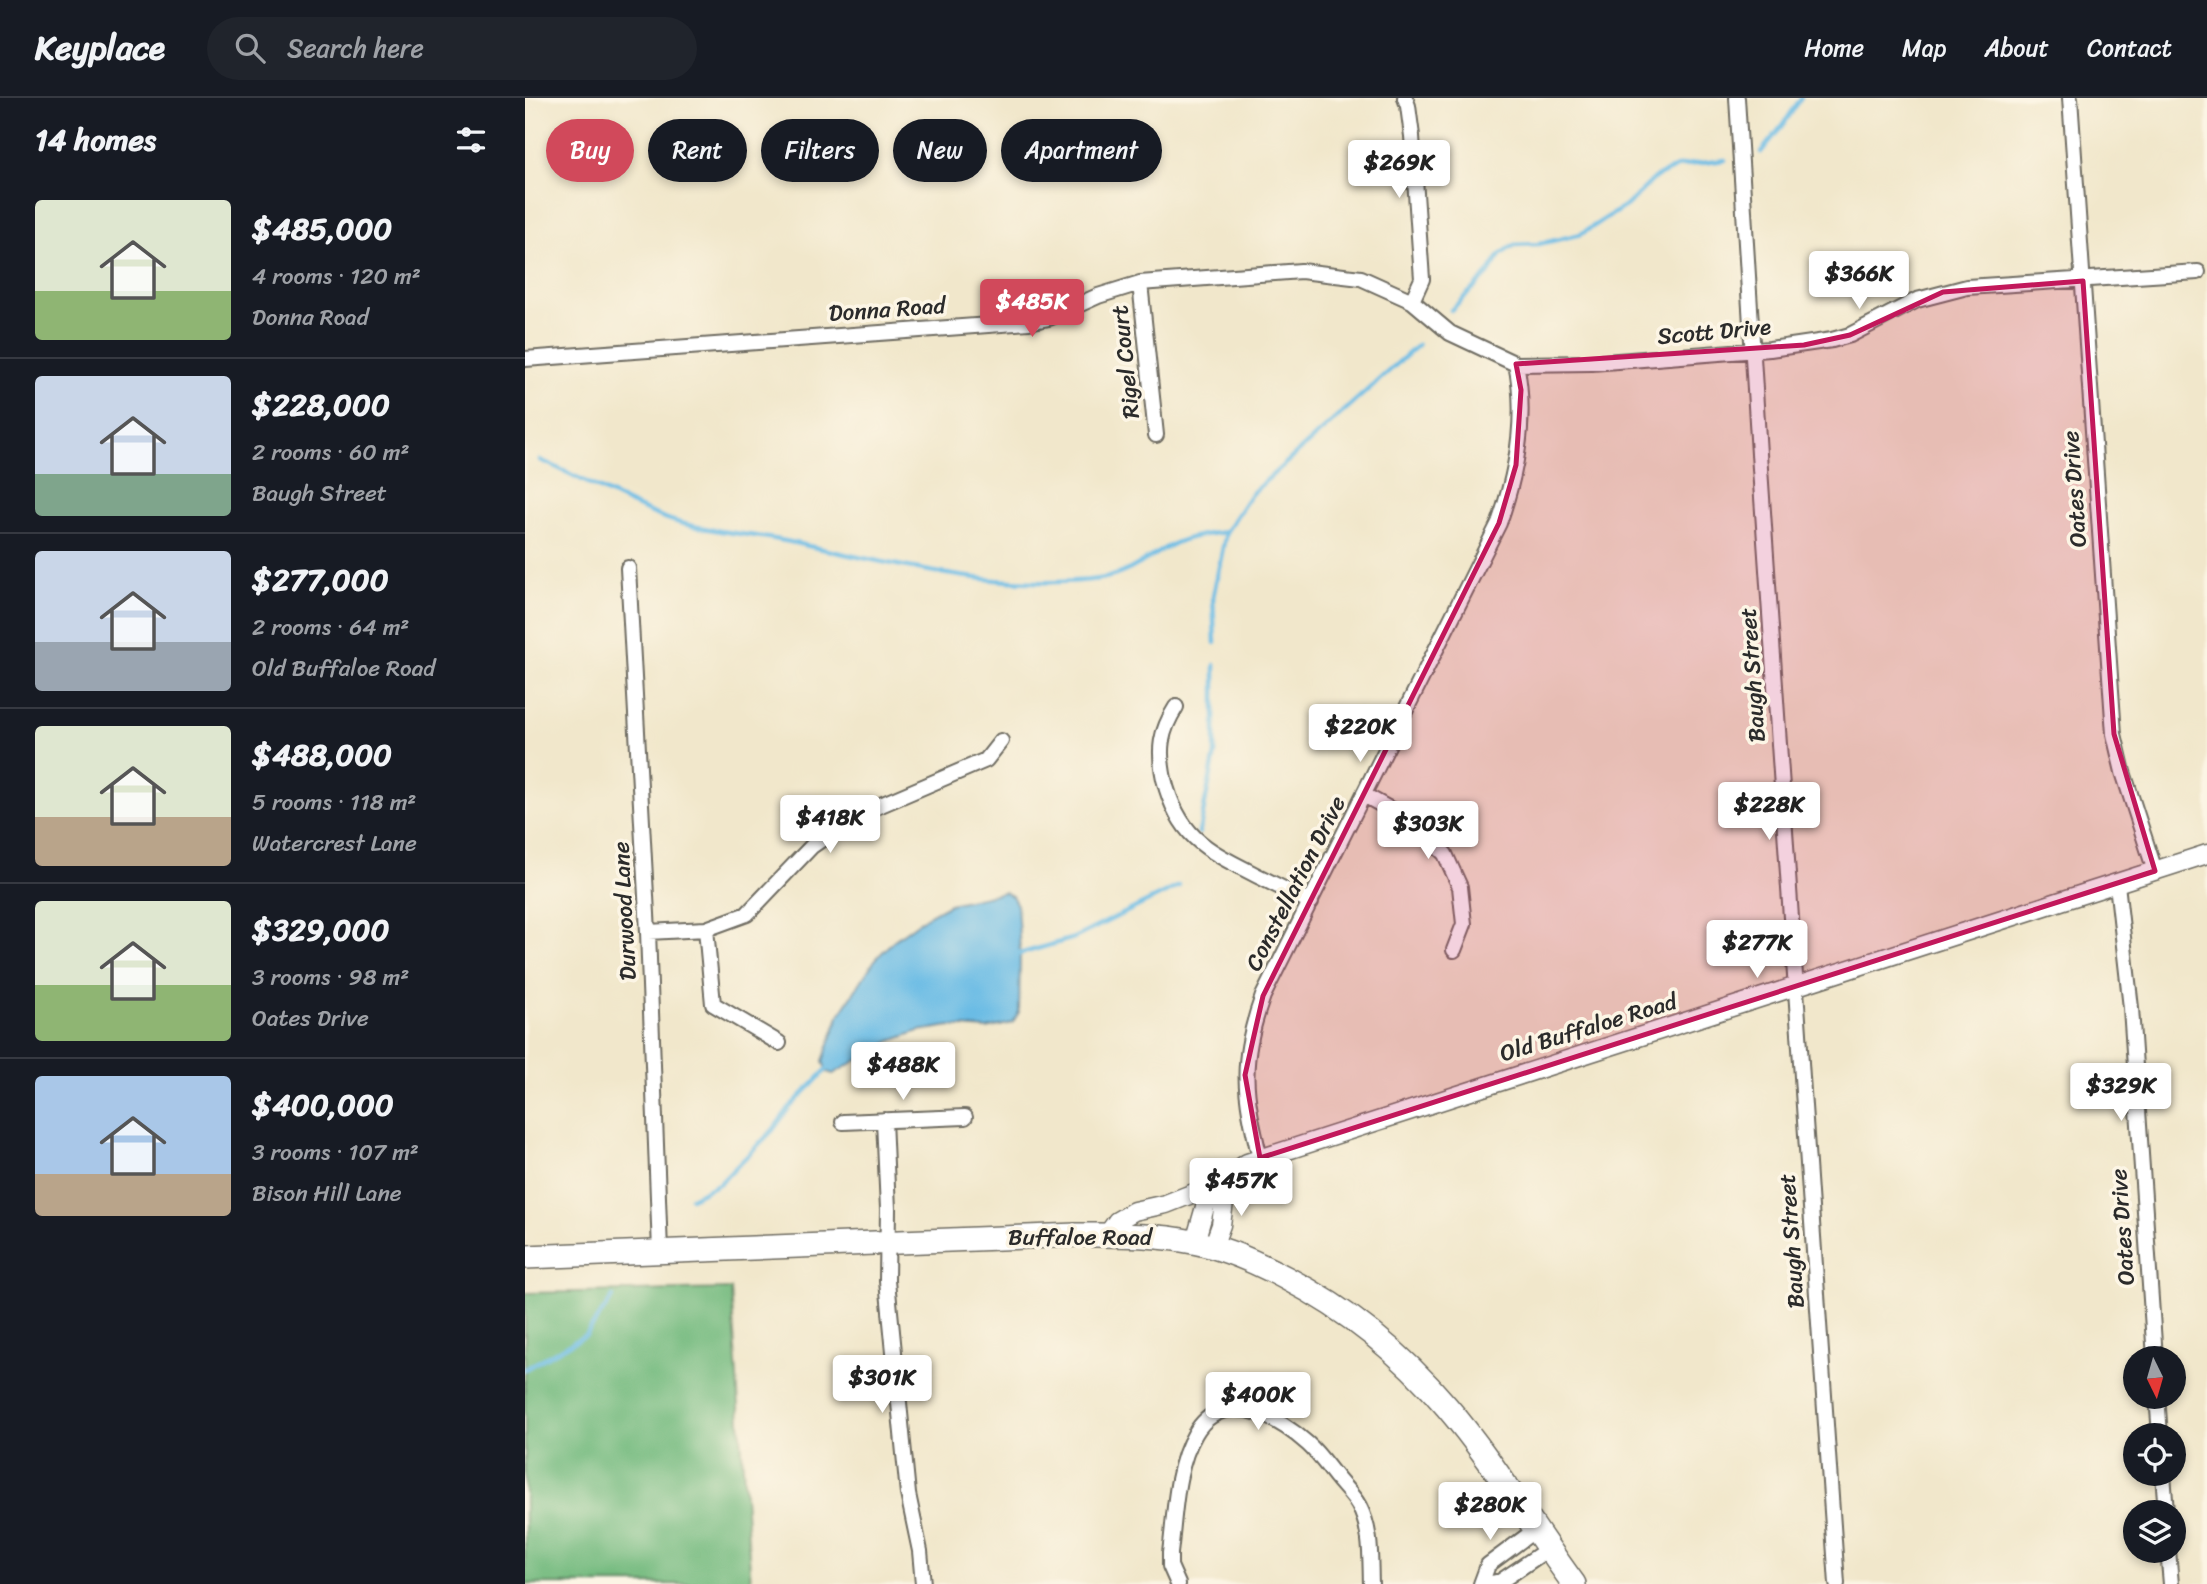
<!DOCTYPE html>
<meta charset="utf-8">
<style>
:root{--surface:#171b24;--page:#20242c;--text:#f1f3f6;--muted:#9ea1a6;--line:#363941;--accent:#d1495b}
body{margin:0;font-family:Sriracha,sans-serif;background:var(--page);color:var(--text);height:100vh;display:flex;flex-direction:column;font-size:26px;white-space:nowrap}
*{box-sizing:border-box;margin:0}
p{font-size:23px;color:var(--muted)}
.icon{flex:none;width:38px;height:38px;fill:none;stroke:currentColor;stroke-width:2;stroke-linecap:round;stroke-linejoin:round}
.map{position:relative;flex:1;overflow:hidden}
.panel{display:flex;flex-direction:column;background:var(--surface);width:525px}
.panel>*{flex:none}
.banner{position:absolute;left:21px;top:21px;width:665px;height:63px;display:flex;gap:14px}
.needle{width:46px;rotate:175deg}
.controls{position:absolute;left:1598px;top:1248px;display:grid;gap:14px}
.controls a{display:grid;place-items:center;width:63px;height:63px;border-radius:50%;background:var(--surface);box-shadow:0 4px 10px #0003;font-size:35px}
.price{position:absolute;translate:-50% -60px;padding:0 16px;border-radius:7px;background:#fff;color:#222;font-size:23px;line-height:46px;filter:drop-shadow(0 2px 4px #0008)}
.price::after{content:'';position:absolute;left:50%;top:42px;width:21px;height:16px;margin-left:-10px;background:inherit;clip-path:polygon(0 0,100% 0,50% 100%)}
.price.on{background:var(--accent);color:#fff}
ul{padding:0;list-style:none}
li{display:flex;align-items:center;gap:21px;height:175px;padding:0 35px}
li+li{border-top:2px solid var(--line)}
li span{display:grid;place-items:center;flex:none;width:196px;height:140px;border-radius:7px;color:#555}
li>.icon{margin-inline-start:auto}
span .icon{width:84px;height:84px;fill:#fffc;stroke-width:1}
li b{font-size:30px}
h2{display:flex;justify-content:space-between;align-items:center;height:84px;padding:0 35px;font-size:30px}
.chip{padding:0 24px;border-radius:32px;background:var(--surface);box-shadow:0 4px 10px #0003;font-size:24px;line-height:63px}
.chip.on{background:var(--accent);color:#fff}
header{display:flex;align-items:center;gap:42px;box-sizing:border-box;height:98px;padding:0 35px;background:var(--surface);border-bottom:2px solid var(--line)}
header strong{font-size:33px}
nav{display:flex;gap:38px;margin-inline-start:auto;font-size:24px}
.search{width:490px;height:63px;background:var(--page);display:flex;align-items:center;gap:18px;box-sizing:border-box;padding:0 24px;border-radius:38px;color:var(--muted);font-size:26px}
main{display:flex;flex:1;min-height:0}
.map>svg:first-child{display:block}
.forest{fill:#77bc81;stroke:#517456;stroke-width:2}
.water{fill:#6abce5;stroke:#4a7488;stroke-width:2}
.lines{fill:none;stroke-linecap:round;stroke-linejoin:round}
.stream{stroke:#6abce5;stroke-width:4.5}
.minor-casing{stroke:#706d63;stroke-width:18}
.tertiary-casing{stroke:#706d63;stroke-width:21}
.primary-casing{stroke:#706d63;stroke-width:26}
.minor{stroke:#fff;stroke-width:14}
.tertiary{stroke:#fff;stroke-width:18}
.primary{stroke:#fff;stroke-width:23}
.marked{fill:#c2185b;fill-opacity:0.2;stroke:#c2185b;stroke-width:5;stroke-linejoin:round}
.labels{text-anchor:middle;stroke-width:7;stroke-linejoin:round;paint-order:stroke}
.street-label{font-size:23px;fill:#2b2b2b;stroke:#fcf5e5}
</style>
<header>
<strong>Keyplace</strong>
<div class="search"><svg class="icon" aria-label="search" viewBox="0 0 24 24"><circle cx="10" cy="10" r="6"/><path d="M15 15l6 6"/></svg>Search here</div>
<nav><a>Home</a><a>Map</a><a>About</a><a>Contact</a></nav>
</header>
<main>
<section class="panel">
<h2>14 homes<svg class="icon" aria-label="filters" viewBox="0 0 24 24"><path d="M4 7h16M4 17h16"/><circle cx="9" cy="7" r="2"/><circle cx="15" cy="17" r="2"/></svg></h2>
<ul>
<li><span style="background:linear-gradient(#dfe7d0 65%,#8fb573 0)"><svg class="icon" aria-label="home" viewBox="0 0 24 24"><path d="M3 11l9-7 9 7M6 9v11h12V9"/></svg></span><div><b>$485,000</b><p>4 rooms · 120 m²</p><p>Donna Road</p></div></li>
<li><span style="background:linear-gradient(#c9d6e8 70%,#7fa58c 0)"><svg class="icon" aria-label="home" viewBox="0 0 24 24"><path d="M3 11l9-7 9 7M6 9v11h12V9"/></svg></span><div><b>$228,000</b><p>2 rooms · 60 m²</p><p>Baugh Street</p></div></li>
<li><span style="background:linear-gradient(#c9d6e8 65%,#9aa5b1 0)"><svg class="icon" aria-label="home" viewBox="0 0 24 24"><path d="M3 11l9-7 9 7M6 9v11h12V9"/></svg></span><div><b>$277,000</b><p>2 rooms · 64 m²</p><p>Old Buffaloe Road</p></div></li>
<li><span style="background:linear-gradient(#dfe7d0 65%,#b9a48a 0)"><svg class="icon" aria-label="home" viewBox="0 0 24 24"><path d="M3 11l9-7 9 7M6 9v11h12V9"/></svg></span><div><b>$488,000</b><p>5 rooms · 118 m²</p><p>Watercrest Lane</p></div></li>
<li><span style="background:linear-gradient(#dfe7d0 60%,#8fb573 0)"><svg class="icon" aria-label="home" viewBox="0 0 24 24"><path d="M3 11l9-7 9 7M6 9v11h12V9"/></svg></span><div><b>$329,000</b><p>3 rooms · 98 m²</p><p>Oates Drive</p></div></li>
<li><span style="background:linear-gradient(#a9c7e8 70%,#b9a48a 0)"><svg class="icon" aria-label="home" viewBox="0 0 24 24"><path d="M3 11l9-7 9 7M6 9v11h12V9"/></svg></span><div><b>$400,000</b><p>3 rooms · 107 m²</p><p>Bison Hill Lane</p></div></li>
</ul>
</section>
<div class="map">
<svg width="1682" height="1486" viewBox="0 0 1682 1486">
<rect width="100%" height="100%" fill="#fcf5e5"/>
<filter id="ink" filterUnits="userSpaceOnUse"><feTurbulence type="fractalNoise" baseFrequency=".0143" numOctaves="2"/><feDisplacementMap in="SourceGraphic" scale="14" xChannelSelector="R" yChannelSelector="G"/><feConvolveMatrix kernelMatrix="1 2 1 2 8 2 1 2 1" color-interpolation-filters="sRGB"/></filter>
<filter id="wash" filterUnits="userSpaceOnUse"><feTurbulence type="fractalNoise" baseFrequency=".00686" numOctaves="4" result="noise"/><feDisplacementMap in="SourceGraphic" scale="28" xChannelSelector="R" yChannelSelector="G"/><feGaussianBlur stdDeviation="1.57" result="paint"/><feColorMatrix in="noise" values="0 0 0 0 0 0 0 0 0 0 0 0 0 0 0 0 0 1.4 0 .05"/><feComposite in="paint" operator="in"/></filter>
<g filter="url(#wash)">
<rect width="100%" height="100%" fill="#f1e7cb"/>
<path class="forest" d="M206 1191 226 1486H0V1195Z"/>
<path class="water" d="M479 794 487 798 492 807 495 854 494 914 487 925 462 931 425 928 394 933 366 943 308 976 302 974 298 963 315 916 350 862 368 843 401 819 425 806Z"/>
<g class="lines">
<path class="stream" d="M1236 54 1258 27 1276 0
M926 212 963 176 975 157 989 147 1014 146 1056 136 1102 107 1131 79 1154 68 1200 62
M15 362C60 381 109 412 155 425 189 434 225 436 260 443 364 465 467 494 574 481 605 477 624 457 650 445 667 438 683 436 701 434
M690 545 688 499 701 434 726 396 893 247
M674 735 690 656V567
M491 857 549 840 654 788
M166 1100 195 1085 248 1032 264 1010 306 967
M0 1271 61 1237 88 1199"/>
</g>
</g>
<g filter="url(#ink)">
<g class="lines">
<g class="minor-casing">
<path id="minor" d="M880 0 883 8 887 38 897 181 887 203
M1212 0 1234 356 1312 1486
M1545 0 1589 636 1598 674 1630 773
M615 185 631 337
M0 261 504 224 524 220 573 198 615 185 776 173 836 180 887 203 925 235 991 266 1067 265 1245 251 1307 242 1325 237 1392 202 1442 189 1673 174
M103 470 123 834 135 1153
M651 609C635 634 633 652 639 681 653 737 679 751 727 775 747 785 766 795 786 804
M839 697 886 723 920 756 935 789 939 826 929 852
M1592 786 1606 910 1630 1260
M181 831 188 906 254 945
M123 834 181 831 222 816 287 748 330 718 461 662 476 643
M359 1022 363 1111 362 1183 383 1396 395 1453 398 1486
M318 1024 440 1019
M735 1060C719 994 714 964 738 898L974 425C992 374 1002 318 991 266
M1632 1298 1635 1337
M1638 1376 1641 1414
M1643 1452 1646 1486
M653 1486 645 1468V1455C650 1417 650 1370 670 1336 697 1288 753 1319 783 1346 794 1356 802 1368 811 1379 818 1388 828 1397 834 1408 847 1433 845 1459 846 1486
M956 1486 963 1467 1010 1432
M961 1486 976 1483 1023 1451"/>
</g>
<g class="tertiary-casing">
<path id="tertiary" d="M582 1137 592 1123 609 1113 641 1106 692 1086
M670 1144 682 1102 689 1089 722 1065 1682 756
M688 1149 696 1127 702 1080"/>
</g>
<g class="primary-casing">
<path id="primary" d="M0 1159 551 1137C590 1137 629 1136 668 1144 700 1150 733 1165 761 1180 823 1212 877 1256 922 1309 969 1364 1006 1428 1049 1486"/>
</g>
<use href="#minor" class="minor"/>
<use href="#tertiary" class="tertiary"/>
<use href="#primary" class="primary"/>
</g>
</g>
<path class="marked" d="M1558 183 1589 636 1630 773 735 1060 720 977 738 898 974 425 991 367 996 292 991 266 1279 247 1325 237 1418 194Z"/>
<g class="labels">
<g class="street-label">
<text transform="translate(362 211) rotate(-4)" y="8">Donna Road</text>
<text transform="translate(1189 233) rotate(-5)" y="8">Scott Drive</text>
<text transform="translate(600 264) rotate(-96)" y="8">Rigel Court</text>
<text transform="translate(1549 391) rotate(-94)" y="8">Oates Drive</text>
<text transform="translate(1227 577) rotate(-94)" y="8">Baugh Street</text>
<text transform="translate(770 785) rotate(-63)" y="8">Constellation Drive</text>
<text transform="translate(99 813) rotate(-93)" y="8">Durwood Lane</text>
<text transform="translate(1063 929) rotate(-17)" y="8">Old Buffaloe Road</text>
<text transform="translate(1597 1129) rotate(-94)" y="8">Oates Drive</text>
<text x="555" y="1147">Buffaloe Road</text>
<text transform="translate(1266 1143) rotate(-94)" y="8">Baugh Street</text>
</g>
</g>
</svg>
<div class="controls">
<a><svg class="needle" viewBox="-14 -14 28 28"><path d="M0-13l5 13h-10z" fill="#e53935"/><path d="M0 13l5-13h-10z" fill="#9ea1a6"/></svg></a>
<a><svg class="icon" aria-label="locate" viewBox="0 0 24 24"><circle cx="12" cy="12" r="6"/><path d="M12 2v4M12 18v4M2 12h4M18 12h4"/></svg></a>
<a><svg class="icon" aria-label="layers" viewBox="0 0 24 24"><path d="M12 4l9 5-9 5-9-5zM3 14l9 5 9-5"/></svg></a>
</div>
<b class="price" style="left:874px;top:102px">$269K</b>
<b class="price" style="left:1334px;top:213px">$366K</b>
<b class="price on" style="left:507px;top:241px">$485K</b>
<b class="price" style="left:835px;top:666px">$220K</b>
<b class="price" style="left:1244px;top:744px">$228K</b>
<b class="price" style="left:305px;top:757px">$418K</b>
<b class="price" style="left:903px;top:763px">$303K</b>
<b class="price" style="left:1232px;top:882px">$277K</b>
<b class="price" style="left:378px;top:1004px">$488K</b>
<b class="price" style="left:1596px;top:1025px">$329K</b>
<b class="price" style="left:716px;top:1120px">$457K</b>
<b class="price" style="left:357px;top:1317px">$301K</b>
<b class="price" style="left:733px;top:1334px">$400K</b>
<b class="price" style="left:965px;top:1444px">$280K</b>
<div class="banner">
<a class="chip on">Buy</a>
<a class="chip">Rent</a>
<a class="chip">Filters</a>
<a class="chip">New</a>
<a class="chip">Apartment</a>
</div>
</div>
</main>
